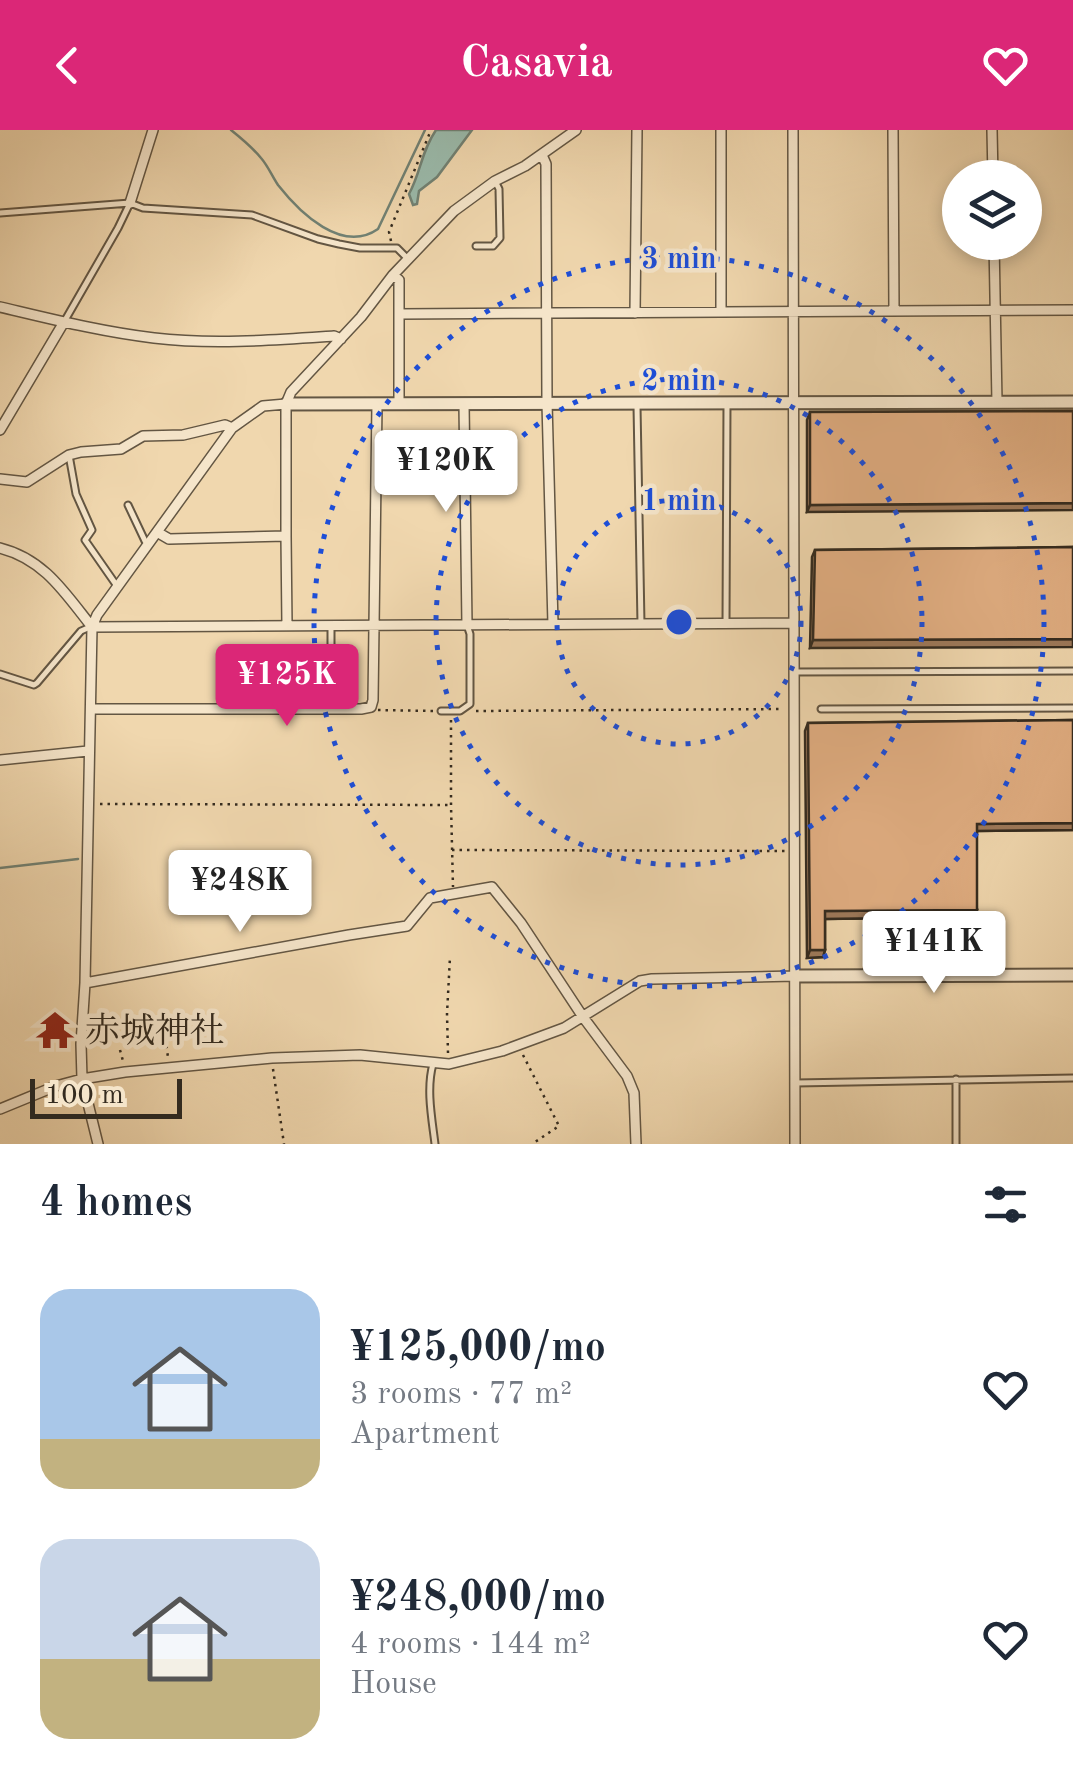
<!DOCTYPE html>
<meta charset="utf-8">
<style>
:root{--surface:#fff;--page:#f2f2f3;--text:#1f2937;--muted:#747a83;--accent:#db2777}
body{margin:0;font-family:"Old Standard TT","Noto Serif JP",serif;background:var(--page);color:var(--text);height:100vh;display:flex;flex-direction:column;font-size:38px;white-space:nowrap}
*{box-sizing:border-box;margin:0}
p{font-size:32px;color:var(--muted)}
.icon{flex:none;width:55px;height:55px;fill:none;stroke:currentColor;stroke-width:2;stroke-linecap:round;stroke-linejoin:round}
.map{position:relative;height:1014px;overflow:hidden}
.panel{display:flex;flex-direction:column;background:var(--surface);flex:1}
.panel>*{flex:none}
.buttons{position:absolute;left:942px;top:30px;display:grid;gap:20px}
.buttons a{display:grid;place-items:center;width:100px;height:100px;border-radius:50%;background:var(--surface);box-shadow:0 5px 15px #0003;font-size:50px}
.scale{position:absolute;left:30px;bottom:25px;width:152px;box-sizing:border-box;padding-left:10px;border:5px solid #342b1f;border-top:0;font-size:28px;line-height:35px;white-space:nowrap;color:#342b1f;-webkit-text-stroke:8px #f5e5ca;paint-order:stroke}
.price{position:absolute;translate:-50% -85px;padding:0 22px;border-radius:10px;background:#fff;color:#222;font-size:32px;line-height:65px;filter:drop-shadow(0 2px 5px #0008)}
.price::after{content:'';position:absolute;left:50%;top:60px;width:30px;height:22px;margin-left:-15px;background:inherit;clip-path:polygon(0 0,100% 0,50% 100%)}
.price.current{background:var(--accent);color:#fff}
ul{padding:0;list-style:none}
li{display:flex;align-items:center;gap:30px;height:250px;padding:0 40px}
li span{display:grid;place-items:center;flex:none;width:280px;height:200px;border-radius:30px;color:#555}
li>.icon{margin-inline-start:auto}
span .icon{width:120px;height:120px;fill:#fffc;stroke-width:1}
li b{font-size:42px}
h2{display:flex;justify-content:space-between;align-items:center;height:120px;padding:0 40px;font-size:42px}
header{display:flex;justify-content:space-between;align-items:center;height:130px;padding:0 40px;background:var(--accent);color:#fff;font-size:45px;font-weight:700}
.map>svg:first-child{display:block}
.water{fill:#9abaab;stroke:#718173;stroke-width:2.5}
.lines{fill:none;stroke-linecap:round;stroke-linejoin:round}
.stream{stroke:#718173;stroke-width:2.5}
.service-casing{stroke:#635643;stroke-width:9}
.minor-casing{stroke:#635643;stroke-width:12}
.tertiary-casing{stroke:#635643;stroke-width:15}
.path{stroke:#342b1f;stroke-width:2.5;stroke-dasharray:2.5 5;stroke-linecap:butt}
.service{stroke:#f5e5ca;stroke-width:5}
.minor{stroke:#f5e5ca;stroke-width:9}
.tertiary{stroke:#f5e5ca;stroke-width:11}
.wall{fill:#c1956f;stroke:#342b1f;stroke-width:2.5}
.shaded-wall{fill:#9d795a;stroke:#342b1f;stroke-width:2.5}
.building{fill:#e0ad81;stroke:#342b1f;stroke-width:2.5}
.ring{fill:none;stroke:#1d4ed8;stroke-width:5;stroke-dasharray:5 10}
.labels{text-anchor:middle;stroke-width:9;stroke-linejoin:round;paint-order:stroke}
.poi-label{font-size:35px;fill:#342b1f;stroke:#f5e5ca;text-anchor:start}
.centre{fill:#1d4ed8;stroke:#f5e5ca;stroke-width:5}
.ring-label{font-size:30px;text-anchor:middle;font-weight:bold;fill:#1d4ed8;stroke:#f5e5ca;stroke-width:9;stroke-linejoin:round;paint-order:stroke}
</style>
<header><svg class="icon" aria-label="back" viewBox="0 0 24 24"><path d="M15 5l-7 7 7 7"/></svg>Casavia<svg class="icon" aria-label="heart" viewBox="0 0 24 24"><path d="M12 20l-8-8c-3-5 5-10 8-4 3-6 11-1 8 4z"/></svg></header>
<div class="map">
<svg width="1073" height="1014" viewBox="0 0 1073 1014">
<rect width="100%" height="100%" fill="#f0d7ae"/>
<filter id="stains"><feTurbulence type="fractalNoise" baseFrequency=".002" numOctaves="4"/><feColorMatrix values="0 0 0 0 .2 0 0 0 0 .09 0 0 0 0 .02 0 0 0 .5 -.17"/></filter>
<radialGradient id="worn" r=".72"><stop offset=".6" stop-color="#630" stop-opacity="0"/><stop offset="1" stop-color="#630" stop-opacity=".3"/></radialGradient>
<path class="water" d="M436 0H472L437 47 419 61 417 74 413 75 409 64C421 42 421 22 436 0Z"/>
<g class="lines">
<path class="stream" d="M231 0C241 8 252 17 261 28 268 36 272 46 278 55 300 83 342 124 378 99L425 0
M0 738 78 729"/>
<g class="service-casing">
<path id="service" d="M0 83 130 73 143 78 252 85 318 109 339 114 360 118H397L408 129
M476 116H493L500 108 499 59 495 51
M64 192 118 98 130 73
M637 276 641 494
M69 325 76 364 92 400 85 410 117 456
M128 375 145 411 148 414
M726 494 727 273
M331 495V524
M323 524H339
M794 542 1073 541
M0 544 34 555 37 553 81 501 90 497
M821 579 1073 578
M441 581H460L470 574V504L467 495
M433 934C426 959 432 989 435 1014
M956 949V1014
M796 953 1073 948"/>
</g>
<g class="minor-casing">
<path id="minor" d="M793 0 795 1014
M893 0 894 181
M992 0 993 48
M542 25 546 34 547 273 553 494
M130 73 153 0
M994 112 997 272
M393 145 399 150V274
M0 177C51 189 102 202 154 208 213 215 275 210 334 206L341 209
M721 182V0
M635 183 637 0
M400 184 1073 180
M464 274 467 495
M0 300 64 192
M0 349 27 352 69 325 81 322 121 319 143 306 183 305 225 295 232 298
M157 402 169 409 286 406 287 496
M286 406V274L291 262 361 187 393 145 454 81 495 51 525 36 576 0
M0 418C44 429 65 463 92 497
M92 497 794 493
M91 579H361L371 577 373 570 377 274
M0 630 88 621
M85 853 349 805 407 796 430 768 492 757 521 793 583 887 627 946 634 963 636 1014
M0 979 56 956 82 949 125 942 272 928 360 925 449 934 502 921 564 898 640 851 652 849 795 846
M98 1014 82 949 81 914 85 853 92 497 97 485 232 298 263 276 286 274"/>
</g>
<g class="tertiary-casing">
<path id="tertiary" d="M286 274 1073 272
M795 846 1073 845"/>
</g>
<path class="path" d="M391 111 389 102 431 0
M378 580 435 581
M476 581 783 579
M451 590V675L453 757
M100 674 451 675
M452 720 785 721
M164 901 168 927
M120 920 123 931
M448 923 447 884 450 827
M523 925 559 996 532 1014
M273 939 284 1014"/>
<use href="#service" class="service"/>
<use href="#minor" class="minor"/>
<use href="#tertiary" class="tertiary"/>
</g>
<path class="wall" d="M1073 281 807 382V290L810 282Z
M1073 417 810 518 812 427 815 420Z
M1073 590V700L977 701 974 787 825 789V820L823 827 807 828 805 601 808 593Z"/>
<path class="shaded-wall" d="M1073 373V380L807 382 810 375Z
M1073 509V517L810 518 813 510Z
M1073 693V700L974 701 977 694Z
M977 780 974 787 822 789 825 781Z
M810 820H825L823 827 807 828Z"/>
<path class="building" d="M1073 281V373L810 375V282Z
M1073 417V509L813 510 815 420Z
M1073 590V693L977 694V780L825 781V820H810L808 593Z"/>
<g class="ring">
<circle cx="679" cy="492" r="122"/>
<circle cx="679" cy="492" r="243"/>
<circle cx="679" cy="492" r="365"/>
</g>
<defs>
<g id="temple-bare" transform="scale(3)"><path d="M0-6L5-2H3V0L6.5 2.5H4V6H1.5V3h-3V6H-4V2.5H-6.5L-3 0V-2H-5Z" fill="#8f2418" stroke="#f5e5ca" stroke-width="2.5" paint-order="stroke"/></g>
</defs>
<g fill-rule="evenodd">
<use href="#temple-bare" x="55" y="900"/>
</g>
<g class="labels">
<g class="poi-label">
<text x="85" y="912">赤城神社</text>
</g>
</g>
<circle cx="679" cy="492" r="15" class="centre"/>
<g class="ring-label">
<text x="679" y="138">3 min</text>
<text x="679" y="260">2 min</text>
<text x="679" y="380">1 min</text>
</g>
<rect width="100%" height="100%" filter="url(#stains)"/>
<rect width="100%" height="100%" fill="url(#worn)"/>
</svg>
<div class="buttons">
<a><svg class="icon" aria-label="layers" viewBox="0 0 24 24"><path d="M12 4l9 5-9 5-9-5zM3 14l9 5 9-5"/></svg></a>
</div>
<div class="scale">100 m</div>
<b class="price" style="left:446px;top:385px">¥120K</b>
<b class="price current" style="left:287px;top:599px">¥125K</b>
<b class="price" style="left:240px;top:805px">¥248K</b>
<b class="price" style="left:934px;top:866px">¥141K</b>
</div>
<section class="panel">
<h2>4 homes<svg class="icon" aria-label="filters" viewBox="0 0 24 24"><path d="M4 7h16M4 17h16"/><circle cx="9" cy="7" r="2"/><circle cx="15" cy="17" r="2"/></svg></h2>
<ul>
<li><span style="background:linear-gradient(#a9c7e8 75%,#c2b280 0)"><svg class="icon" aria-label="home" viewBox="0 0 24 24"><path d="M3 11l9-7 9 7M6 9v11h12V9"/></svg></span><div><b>¥125,000/mo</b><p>3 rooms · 77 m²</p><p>Apartment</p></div><svg class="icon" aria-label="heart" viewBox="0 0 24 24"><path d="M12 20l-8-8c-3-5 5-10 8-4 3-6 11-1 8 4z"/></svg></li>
<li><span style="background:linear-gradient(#c9d6e8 60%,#c2b280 0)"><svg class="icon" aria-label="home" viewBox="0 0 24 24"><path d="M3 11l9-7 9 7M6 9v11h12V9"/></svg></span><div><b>¥248,000/mo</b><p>4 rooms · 144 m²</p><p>House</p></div><svg class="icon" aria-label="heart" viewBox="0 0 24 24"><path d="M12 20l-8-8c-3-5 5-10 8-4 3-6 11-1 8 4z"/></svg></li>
</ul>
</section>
